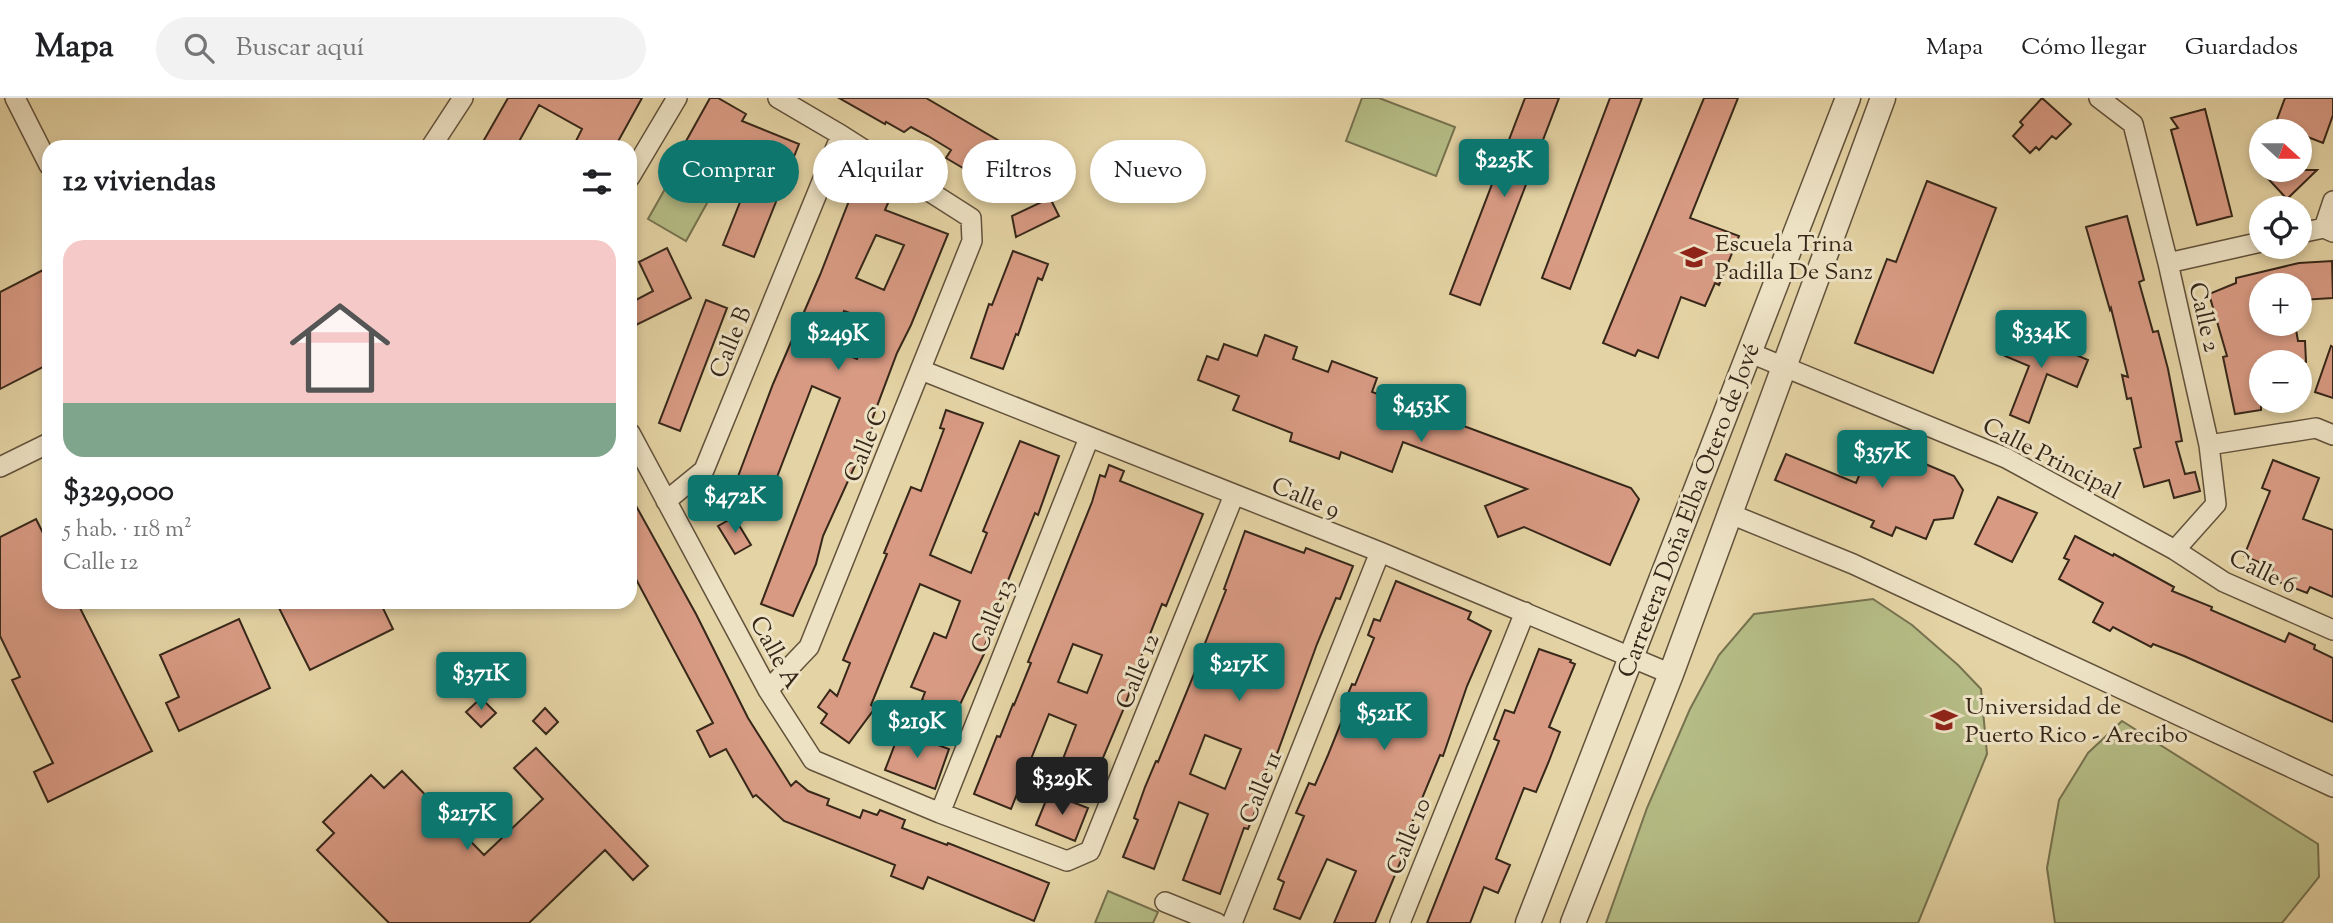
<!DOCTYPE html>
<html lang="es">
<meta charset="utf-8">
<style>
:root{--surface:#fff;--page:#f2f2f2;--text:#202124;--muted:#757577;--line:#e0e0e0;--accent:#0f766e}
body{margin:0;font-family:"Sorts Mill Goudy",serif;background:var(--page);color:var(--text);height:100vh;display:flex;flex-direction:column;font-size:26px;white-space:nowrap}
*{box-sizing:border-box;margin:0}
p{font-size:23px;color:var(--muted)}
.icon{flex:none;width:38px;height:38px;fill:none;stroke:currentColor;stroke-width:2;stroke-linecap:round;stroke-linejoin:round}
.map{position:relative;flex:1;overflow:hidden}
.panel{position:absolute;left:42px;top:42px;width:595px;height:469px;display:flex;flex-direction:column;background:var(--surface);border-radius:21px;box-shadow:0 4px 10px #0003}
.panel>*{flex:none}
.top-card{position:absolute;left:658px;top:42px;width:665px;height:63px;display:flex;gap:14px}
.needle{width:46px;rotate:111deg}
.fabs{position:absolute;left:2249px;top:21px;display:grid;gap:14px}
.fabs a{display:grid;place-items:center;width:63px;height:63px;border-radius:50%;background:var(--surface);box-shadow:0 4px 10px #0003;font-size:35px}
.price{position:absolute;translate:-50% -60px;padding:0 16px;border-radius:7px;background:var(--accent);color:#fff;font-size:23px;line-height:46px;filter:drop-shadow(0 2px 4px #0008)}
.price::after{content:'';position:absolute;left:50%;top:42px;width:21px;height:16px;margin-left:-10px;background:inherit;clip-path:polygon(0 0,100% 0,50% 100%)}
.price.selected{background:#222;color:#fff}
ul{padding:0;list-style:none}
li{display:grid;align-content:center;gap:14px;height:371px;padding:0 21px}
li span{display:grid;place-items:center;height:217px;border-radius:21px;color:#555}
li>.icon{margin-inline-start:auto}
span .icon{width:126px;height:126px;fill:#fffc;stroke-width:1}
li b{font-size:30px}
h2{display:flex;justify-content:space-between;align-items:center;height:84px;padding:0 21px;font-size:30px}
.chip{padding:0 24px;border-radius:32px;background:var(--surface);box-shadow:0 4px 10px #0003;font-size:24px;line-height:63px}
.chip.selected{background:var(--accent);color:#fff}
header{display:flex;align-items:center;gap:42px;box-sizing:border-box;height:98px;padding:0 35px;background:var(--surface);border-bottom:2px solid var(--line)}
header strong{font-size:33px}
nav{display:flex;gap:38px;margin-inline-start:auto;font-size:24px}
.search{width:490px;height:63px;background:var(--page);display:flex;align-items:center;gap:18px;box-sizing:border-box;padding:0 24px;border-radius:38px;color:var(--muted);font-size:26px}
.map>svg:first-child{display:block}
.green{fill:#b5bc85;stroke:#76724f;stroke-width:2}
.building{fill:#d89a83;stroke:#362719;stroke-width:2;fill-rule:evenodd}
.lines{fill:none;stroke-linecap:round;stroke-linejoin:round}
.minor-casing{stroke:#62523c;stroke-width:22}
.tertiary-casing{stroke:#62523c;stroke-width:27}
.minor{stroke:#ede2c4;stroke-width:19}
.tertiary{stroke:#ede2c4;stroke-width:24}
.labels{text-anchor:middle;stroke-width:6;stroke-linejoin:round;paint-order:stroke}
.poi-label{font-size:24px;fill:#362719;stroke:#ede2c4;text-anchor:start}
.street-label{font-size:24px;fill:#362719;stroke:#ede2c4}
</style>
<header>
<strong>Mapa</strong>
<div class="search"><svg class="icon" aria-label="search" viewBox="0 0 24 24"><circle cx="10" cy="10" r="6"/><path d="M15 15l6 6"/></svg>Buscar aquí</div>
<nav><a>Mapa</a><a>Cómo llegar</a><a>Guardados</a></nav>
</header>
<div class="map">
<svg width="2333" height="825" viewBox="0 0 2333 825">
<rect width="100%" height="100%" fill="#e4d3a4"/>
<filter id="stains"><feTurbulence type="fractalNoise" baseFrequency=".00286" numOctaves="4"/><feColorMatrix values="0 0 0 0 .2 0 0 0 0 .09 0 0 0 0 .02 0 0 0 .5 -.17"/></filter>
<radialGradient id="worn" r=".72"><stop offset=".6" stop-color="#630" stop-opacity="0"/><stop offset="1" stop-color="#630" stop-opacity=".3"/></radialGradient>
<path class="green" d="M1362 0H1379L1455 29 1436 78 1346 43Z
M683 59 721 80 686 143 648 121Z
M1873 501 1912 527 1958 567 1981 591 1987 656 1918 825H1606L1647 710 1690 611 1719 557 1754 516Z
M2122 623 2318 746 2319 779 2282 825H2055L2047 770 2059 702 2088 655Z
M1108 793 1158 814 1153 825H1095Z"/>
<path class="building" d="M508 0H642L615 49H573L582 31 539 7 516 49H480Z
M710 0H718L746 16 742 23 799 46 754 159 723 147 746 89 736 85 743 65 708 44 702 55 685 45Z
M839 0H926L1032 62 1010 97 981 78 980 80 946 60 951 52 928 38 911 29 904 34 886 24 885 26Z
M1525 0H1559L1480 207 1450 196Z
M1610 0H1642L1570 191 1542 180Z
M1704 0H1738L1690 120 1739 138 1719 187 1715 185 1705 208 1681 199 1658 260 1638 252 1635 258 1603 245Z
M2042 0 2071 26 2056 41 2052 38 2039 52 2036 49 2030 55 2013 38 2023 27 2020 24Z
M2285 0H2333V17L2323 45 2300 36V33H2291L2275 27Z
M2205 11 2232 118 2197 127 2171 32 2178 30 2171 20Z
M2260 72H2317L2287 101Z
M1927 83 1996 110 1933 275 1855 245 1887 161 1896 164Z
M856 85 891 98 885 112 948 136 911 227 897 255 870 327 873 328 823 438 816 466 793 518 761 506 840 300 812 288 762 418 734 408 738 399 731 397 773 286 820 177ZM876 137 904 147 884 192 856 180ZM844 213 872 223 857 261 829 250Z
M1050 100 1059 118 1016 139 1012 118Z
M2127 118 2144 182 2139 184 2153 234 2158 233 2168 271 2182 343 2176 344 2185 376 2195 374 2200 393 2174 400 2169 382 2144 389 2134 351 2141 349 2131 300 2127 301 2122 277 2128 279 2111 210 2110 212 2086 129Z
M667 150 691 200 630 230V205L653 193 639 164Z
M1013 153 1048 166 1042 182 1038 180 1018 237 1016 236 1003 271 971 260 989 206 992 207Z
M2332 163 2333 200 2301 202 2300 187H2261V226H2295L2298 243H2305L2306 264H2258L2261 282V312L2235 316 2223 259 2227 258 2209 196 2236 185V180L2299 165Z
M49 169V266L0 291V194Z
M706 202 727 210 680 333 659 325Z
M2017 231 2088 262 2077 289 2047 276 2029 325 2010 317 2029 268 2005 258Z
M1265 237 1297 249 1293 261 1328 274 1332 263 1377 280 1372 294 1631 390 1639 401 1610 467 1524 429 1498 439 1485 408 1527 391 1403 344 1392 374 1341 354 1339 361 1290 343 1292 335 1233 312 1239 298 1198 282 1207 258 1218 262 1224 246 1257 258Z
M2331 248 2333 249V300L2315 294Z
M946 312 983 325 930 457 971 475 987 435 983 433 1020 343 1059 358 1038 417 1035 415 993 520 995 521 982 555 984 556 956 615 922 602 925 594 911 589 934 535 946 540 960 503 920 486 871 607 875 610 849 645 821 625 827 616 818 609 830 592 837 598 850 565 843 562 887 456 884 455 911 389 921 393 944 331 940 330Z
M1873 344 1954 378 1963 392 1953 420 1934 422 1926 441 1896 429 1892 438 1871 429 1874 423 1775 382 1786 356 1856 385Z
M2273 362 2319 380 2303 421 2333 432V499L2310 489 2307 495 2269 480 2273 470 2244 458 2270 393 2262 390Z
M1109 367 1124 373 1120 383 1203 416 1166 508 1162 506 1133 579H1135L1124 610 1097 674 1063 661 1076 627 1049 616 1011 711 974 696 997 638 1000 639 1013 606 1014 607 1031 565 1028 564 1092 404 1100 377 1105 379ZM1073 546 1102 557 1087 595 1058 584Z
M630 397 696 516 748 620 791 688 796 683 808 693 829 701 827 707 860 720 863 712 877 717 880 712 905 722 902 730 947 747 948 745 1049 785 1034 823 928 779 923 791 891 778 895 767 784 723 756 697 753 699 726 651 710 659 697 633 713 625 630 470Z
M1998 399 2037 415 2012 464 1975 446Z
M734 419 751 447 735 456 718 428Z
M36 421 49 447V504H77L152 653 48 704 34 674 53 665 12 582 20 579 0 538V439Z
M1245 433 1304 455 1306 450 1353 468 1340 501 1336 500 1317 546 1274 664 1270 663 1254 702 1259 704 1248 731 1244 730 1220 796 1183 782 1208 716 1179 704 1154 771 1123 759 1138 722 1134 720 1145 689 1156 663 1158 664 1201 559 1200 558 1226 492 1224 491ZM1205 637 1241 651 1225 691 1190 676Z
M2075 438 2113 458 2114 456 2174 489 2172 493 2212 509 2211 512 2285 544 2289 535 2315 547 2314 551 2333 560V624L2184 558 2153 546 2151 549 2113 529 2110 533 2093 524 2103 505 2059 481 2069 462 2064 460Z
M1396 483 1471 514 1468 521 1491 533 1467 588 1443 658 1440 657 1411 727 1415 729 1375 825H1334L1356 773 1327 761 1300 821 1274 811 1284 784 1278 781 1304 718 1296 715 1309 685 1315 687 1328 657 1345 615 1341 613 1352 586 1355 587 1374 540 1368 537 1374 521 1380 523Z
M276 504H380L393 531 310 572Z
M239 521 270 590 179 633 166 605 179 599 160 557Z
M1539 551 1571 562 1570 564 1575 566 1549 629 1560 634 1549 663 1536 694 1524 690 1496 761 1510 767 1498 795 1484 789 1470 825H1427L1499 643 1494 641 1505 612 1514 615Z
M481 600 496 615 481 629 466 614Z
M545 610 558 624 546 636 533 623Z
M900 633 949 651 935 691 885 672Z
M536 650 648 768 633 782 605 752 529 825H389L317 752 334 735 323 724 371 677 384 690 402 673 484 757 543 701 514 670Z
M1049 695 1088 710 1075 743 1036 727Z"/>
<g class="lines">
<g class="minor-casing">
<path id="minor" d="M15 0 49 67
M2099 0 2133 26 2168 165 2209 347 2216 406 2175 452
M431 49 463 0
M630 79 677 0
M2324 130 2333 103
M2300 135 2324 130 2333 134
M2168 165 2261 144
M1748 254 2006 360 2175 452 2224 484 2333 532
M921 272 1380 454 1671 576
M630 335 768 592 813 662 940 715 1067 763 1090 753 1234 397
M2209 347 2316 330 2333 337
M0 369 49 345
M666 403 704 372 841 37
M1728 415 1853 466 2333 689
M768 592 809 549 972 143 971 120 841 37 778 0
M940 715 1089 340
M1165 804 1217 825
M1232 825 1380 454
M1400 825 1525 514"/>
</g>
<g class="tertiary-casing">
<path id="tertiary" d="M1528 825 1848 0
M1573 825 1671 576 1883 0"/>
</g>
<use href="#minor" class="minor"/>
<use href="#tertiary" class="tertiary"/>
</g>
<defs>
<g id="school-bare" transform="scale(2.1)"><path d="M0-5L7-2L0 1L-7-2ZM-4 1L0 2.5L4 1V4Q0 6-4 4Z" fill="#8f2418" stroke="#ede2c4" stroke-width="2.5" paint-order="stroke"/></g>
<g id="university-bare" transform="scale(2.1)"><path d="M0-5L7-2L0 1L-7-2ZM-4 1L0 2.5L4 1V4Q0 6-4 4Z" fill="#8f2418" stroke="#ede2c4" stroke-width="2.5" paint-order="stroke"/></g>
</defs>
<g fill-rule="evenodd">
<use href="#school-bare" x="1694" y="159"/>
<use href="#university-bare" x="1944" y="622"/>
</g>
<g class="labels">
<g class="poi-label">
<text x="1715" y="153">Escuela Trina<tspan x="1715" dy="28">Padilla De Sanz</tspan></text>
<text x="1965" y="616">Universidad de<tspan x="1965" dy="28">Puerto Rico - Arecibo</tspan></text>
</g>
<g class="street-label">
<text transform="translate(2205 219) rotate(77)" y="8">Calle 2</text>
<text transform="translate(730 244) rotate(-68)" y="8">Calle B</text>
<text transform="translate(865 346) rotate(-68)" y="8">Calle C</text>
<text transform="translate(2052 360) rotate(27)" y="8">Calle Principal</text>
<text transform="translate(1306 399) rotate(22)" y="8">Calle 9</text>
<text transform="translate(1688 412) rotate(-69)" y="8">Carretera Doña Elba Otero de Jové</text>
<text transform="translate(2263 473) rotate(26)" y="8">Calle 6</text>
<text transform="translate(992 518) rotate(-68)" y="8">Calle 13</text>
<text transform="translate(776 554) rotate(61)" y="8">Calle A</text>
<text transform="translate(1137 573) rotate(-68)" y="8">Calle 12</text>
<text transform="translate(1260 689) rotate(-68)" y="8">Calle 11</text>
<text transform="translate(1408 738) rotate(-68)" y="8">Calle 10</text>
</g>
</g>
<rect width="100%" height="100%" filter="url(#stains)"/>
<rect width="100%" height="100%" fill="url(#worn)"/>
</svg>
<div class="fabs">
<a><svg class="needle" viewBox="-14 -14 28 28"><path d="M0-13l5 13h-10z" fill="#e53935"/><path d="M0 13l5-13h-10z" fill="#757577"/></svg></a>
<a><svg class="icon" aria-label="locate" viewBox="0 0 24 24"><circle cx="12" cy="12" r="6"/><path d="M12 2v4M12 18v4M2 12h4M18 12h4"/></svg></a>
<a>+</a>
<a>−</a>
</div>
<b class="price" style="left:1504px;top:101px">$225K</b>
<b class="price" style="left:2041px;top:272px">$334K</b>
<b class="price" style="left:838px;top:274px">$249K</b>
<b class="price" style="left:1421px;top:346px">$453K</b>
<b class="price" style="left:1882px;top:392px">$357K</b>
<b class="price" style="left:735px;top:437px">$472K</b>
<b class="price" style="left:1239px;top:605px">$217K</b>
<b class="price" style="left:481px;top:614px">$371K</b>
<b class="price" style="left:1384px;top:654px">$521K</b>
<b class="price" style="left:917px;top:662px">$219K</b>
<b class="price selected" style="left:1062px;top:719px">$329K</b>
<b class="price" style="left:467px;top:754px">$217K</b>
<div class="top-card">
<a class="chip selected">Comprar</a>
<a class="chip">Alquilar</a>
<a class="chip">Filtros</a>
<a class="chip">Nuevo</a>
</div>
<section class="panel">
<h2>12 viviendas<svg class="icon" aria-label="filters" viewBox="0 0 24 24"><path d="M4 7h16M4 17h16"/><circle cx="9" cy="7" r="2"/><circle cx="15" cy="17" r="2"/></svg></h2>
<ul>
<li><span style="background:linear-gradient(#f6c9c9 75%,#7fa58c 0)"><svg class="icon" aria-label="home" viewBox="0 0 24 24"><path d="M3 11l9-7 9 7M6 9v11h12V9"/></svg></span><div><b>$329,000</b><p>5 hab. · 118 m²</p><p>Calle 12</p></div></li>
</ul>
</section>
</div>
